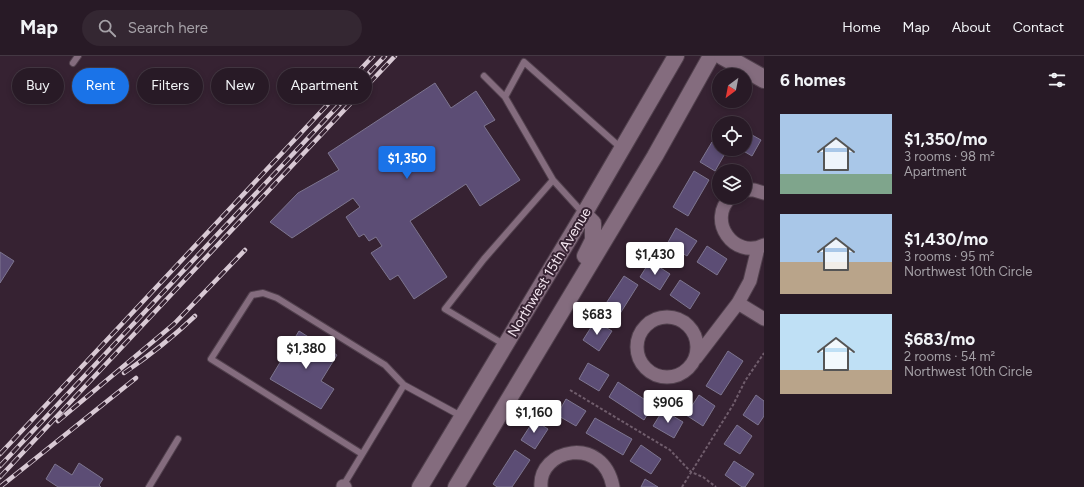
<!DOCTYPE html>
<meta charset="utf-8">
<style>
:root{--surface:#281a26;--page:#342732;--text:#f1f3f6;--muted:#a5a1a7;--line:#443843;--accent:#1a73e8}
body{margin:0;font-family:Figtree,sans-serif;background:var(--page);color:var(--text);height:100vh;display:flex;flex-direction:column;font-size:15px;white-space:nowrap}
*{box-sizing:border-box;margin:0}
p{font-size:13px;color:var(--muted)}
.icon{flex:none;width:22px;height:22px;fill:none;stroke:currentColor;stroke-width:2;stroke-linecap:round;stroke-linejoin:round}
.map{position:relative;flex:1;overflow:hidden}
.details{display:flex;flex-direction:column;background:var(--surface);width:320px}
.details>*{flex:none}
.hud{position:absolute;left:12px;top:12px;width:380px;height:36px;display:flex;gap:8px}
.needle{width:26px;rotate:212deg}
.fabs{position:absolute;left:712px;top:12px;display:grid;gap:8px}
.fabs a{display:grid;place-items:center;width:40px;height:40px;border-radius:50%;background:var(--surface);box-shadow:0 2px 6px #0003,0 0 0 1px var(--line);font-size:20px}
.price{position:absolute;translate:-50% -34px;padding:0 9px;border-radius:4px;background:#fff;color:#222;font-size:13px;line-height:26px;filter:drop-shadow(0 1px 2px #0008)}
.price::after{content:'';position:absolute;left:50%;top:24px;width:12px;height:9px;margin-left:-6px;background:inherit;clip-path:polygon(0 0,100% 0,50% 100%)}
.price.selected{background:var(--accent);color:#fff}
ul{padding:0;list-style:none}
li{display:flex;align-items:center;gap:12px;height:100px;padding:0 16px}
li span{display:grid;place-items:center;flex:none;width:112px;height:80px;border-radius:0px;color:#555}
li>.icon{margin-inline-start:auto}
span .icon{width:48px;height:48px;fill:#fffc;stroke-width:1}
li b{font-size:17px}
h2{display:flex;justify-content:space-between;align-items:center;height:48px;padding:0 16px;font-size:17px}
.tag{padding:0 14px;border-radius:18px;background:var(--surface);box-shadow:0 2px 6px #0003,0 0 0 1px var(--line);font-size:14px;line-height:36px}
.tag.selected{background:var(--accent);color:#fff}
header{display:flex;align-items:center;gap:24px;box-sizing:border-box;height:56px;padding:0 20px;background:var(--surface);border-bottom:1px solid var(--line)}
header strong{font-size:19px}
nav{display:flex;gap:22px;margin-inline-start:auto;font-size:14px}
.search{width:280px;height:36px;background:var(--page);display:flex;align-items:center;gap:10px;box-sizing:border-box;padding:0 14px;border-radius:22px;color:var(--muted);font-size:15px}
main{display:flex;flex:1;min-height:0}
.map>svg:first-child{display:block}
.building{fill:#5c4d75;stroke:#7d758f}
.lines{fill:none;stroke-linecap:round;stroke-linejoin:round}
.service-casing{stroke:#51404d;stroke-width:8}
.minor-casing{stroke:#51404d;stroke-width:15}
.tertiary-casing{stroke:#51404d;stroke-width:18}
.secondary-casing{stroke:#51404d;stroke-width:20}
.path{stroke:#705d6c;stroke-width:2;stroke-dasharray:3 2;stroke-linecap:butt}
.service{stroke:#846c7e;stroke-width:6}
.minor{stroke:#846c7e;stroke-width:13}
.tertiary{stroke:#846c7e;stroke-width:16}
.secondary{stroke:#846c7e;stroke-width:18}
.rail-casing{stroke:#d8c9d4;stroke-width:4.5}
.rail{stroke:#362232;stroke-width:3;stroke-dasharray:9;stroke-linecap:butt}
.labels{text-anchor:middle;stroke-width:4;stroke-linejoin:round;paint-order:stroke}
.street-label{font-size:14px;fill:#f4e6f0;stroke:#362232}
</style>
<header>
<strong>Map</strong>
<div class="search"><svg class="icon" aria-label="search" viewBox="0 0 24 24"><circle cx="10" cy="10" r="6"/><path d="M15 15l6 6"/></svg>Search here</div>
<nav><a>Home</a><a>Map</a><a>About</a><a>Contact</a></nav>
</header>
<main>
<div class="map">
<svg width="764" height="431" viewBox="0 0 764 431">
<rect width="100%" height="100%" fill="#362232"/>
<path class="building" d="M435 27 451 52 476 35 495 64 484 70 520 124 480 150 466 128 410 165 447 221 414 243 398 219 390 224 371 197 382 190 376 181 369 185 364 178 359 181 346 161 360 151 353 142 292 182 270 166 298 137 339 114 328 97Z
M745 75 761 84 752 100 740 93H745Z
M712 86 719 90V93L727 94 715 115 700 106Z
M694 115 709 124 688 160 673 151Z
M676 172 697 185 687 200 667 188Z
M707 190 727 203 717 219 697 206Z
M0 196 14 205 0 227Z
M650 205 670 218 660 234 640 221Z
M624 220 638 229 616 264 601 255Z
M680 224 700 237 690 253 670 239Z
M595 265 612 275 599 295 583 284Z
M299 275 337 299 321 325 334 333 321 353 270 323Z
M728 295 743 305 721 339 706 330Z
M588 307 609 319 599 335 579 323Z
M618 326 653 349 644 364 609 341Z
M699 339 715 350 703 370 686 359Z
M756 339 764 345V360L758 369 743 359Z
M566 343 586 355 576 370 557 359Z
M663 354 683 366 674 382 653 370Z
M595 362 632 383 623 399 586 377Z
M534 364 548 373 535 393 521 384Z
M737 369 752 380 740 398 724 388Z
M641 389 661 403 651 418 630 405Z
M515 394 530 404 512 431H497L493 428Z
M734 405 754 418 745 431H742L725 419Z
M79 407 103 423 99 429 101 431H58L46 423 55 408 72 419Z
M645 423 658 431H641Z"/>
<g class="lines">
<g class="service-casing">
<path id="service" d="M73 7 78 0
M484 20 505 41 553 124 583 157
M505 41 524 6 621 92
M505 289 445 253 484 203 553 124
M362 398 211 303 252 239 263 237 277 242 385 309 404 329 461 360
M343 430 404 329
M149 431 178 383"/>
</g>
<g class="minor-casing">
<path id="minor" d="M745 134H754L764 137
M731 141C706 164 734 204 764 189
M738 247 764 263
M637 291a30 30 0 1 1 60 0a30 30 0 1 1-60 0Z
M696 302 738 247 750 225 758 192
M343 430 345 431
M541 431C538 393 603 378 613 431"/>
</g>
<g class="tertiary-casing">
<path id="tertiary" d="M584 158 593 167V184L585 200
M420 431 584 158 676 0
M456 431 655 100 711 0"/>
</g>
<g class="secondary-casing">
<path id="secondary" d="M723 0 764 23"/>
</g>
<path class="path" d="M570 334 670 394 691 416 703 421 716 431
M682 431 733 349 745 325 764 297"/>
<use href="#service" class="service"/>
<use href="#minor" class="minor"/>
<use href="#tertiary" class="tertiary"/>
<use href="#secondary" class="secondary"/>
<g class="rail-casing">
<path id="rail" d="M124 317C149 300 173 281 195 260
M58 365 174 268 245 194
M0 398 373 0
M0 410 385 0
M0 421 395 0
M0 431 136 322"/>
</g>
<use href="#rail" class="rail"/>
</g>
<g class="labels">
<g class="street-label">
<text transform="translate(549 216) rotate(-59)" y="5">Northwest 15th Avenue</text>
</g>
</g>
</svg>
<div class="fabs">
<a><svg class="needle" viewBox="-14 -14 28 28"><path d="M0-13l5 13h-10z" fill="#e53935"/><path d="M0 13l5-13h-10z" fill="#a5a1a7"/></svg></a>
<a><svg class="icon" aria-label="locate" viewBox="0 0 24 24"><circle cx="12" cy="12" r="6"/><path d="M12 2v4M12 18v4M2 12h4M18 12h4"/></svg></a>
<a><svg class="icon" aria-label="layers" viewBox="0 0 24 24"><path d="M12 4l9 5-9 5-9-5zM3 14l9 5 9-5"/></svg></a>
</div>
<b class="price selected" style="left:407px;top:124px">$1,350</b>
<b class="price" style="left:655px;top:220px">$1,430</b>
<b class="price" style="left:597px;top:280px">$683</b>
<b class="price" style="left:306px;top:314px">$1,380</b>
<b class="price" style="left:668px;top:368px">$906</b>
<b class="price" style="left:534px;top:378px">$1,160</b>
<div class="hud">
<a class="tag">Buy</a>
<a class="tag selected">Rent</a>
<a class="tag">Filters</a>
<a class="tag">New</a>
<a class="tag">Apartment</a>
</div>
</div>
<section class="details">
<h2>6 homes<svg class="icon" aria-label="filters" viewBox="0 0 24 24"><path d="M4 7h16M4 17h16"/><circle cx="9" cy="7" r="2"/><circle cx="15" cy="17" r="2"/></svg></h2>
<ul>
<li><span style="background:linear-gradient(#a9c7e8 75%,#7fa58c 0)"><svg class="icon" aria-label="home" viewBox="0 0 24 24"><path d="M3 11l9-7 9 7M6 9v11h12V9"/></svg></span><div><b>$1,350/mo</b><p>3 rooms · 98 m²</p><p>Apartment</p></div></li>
<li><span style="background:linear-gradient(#a9c7e8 60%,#b9a48a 0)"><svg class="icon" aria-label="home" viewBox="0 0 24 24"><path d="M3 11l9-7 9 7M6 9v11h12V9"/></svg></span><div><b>$1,430/mo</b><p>3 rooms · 95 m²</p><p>Northwest 10th Circle</p></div></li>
<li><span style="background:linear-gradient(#bfe0f5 70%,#b9a48a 0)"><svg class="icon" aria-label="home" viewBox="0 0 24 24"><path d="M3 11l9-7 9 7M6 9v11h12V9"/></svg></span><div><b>$683/mo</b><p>2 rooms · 54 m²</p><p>Northwest 10th Circle</p></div></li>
</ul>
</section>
</main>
